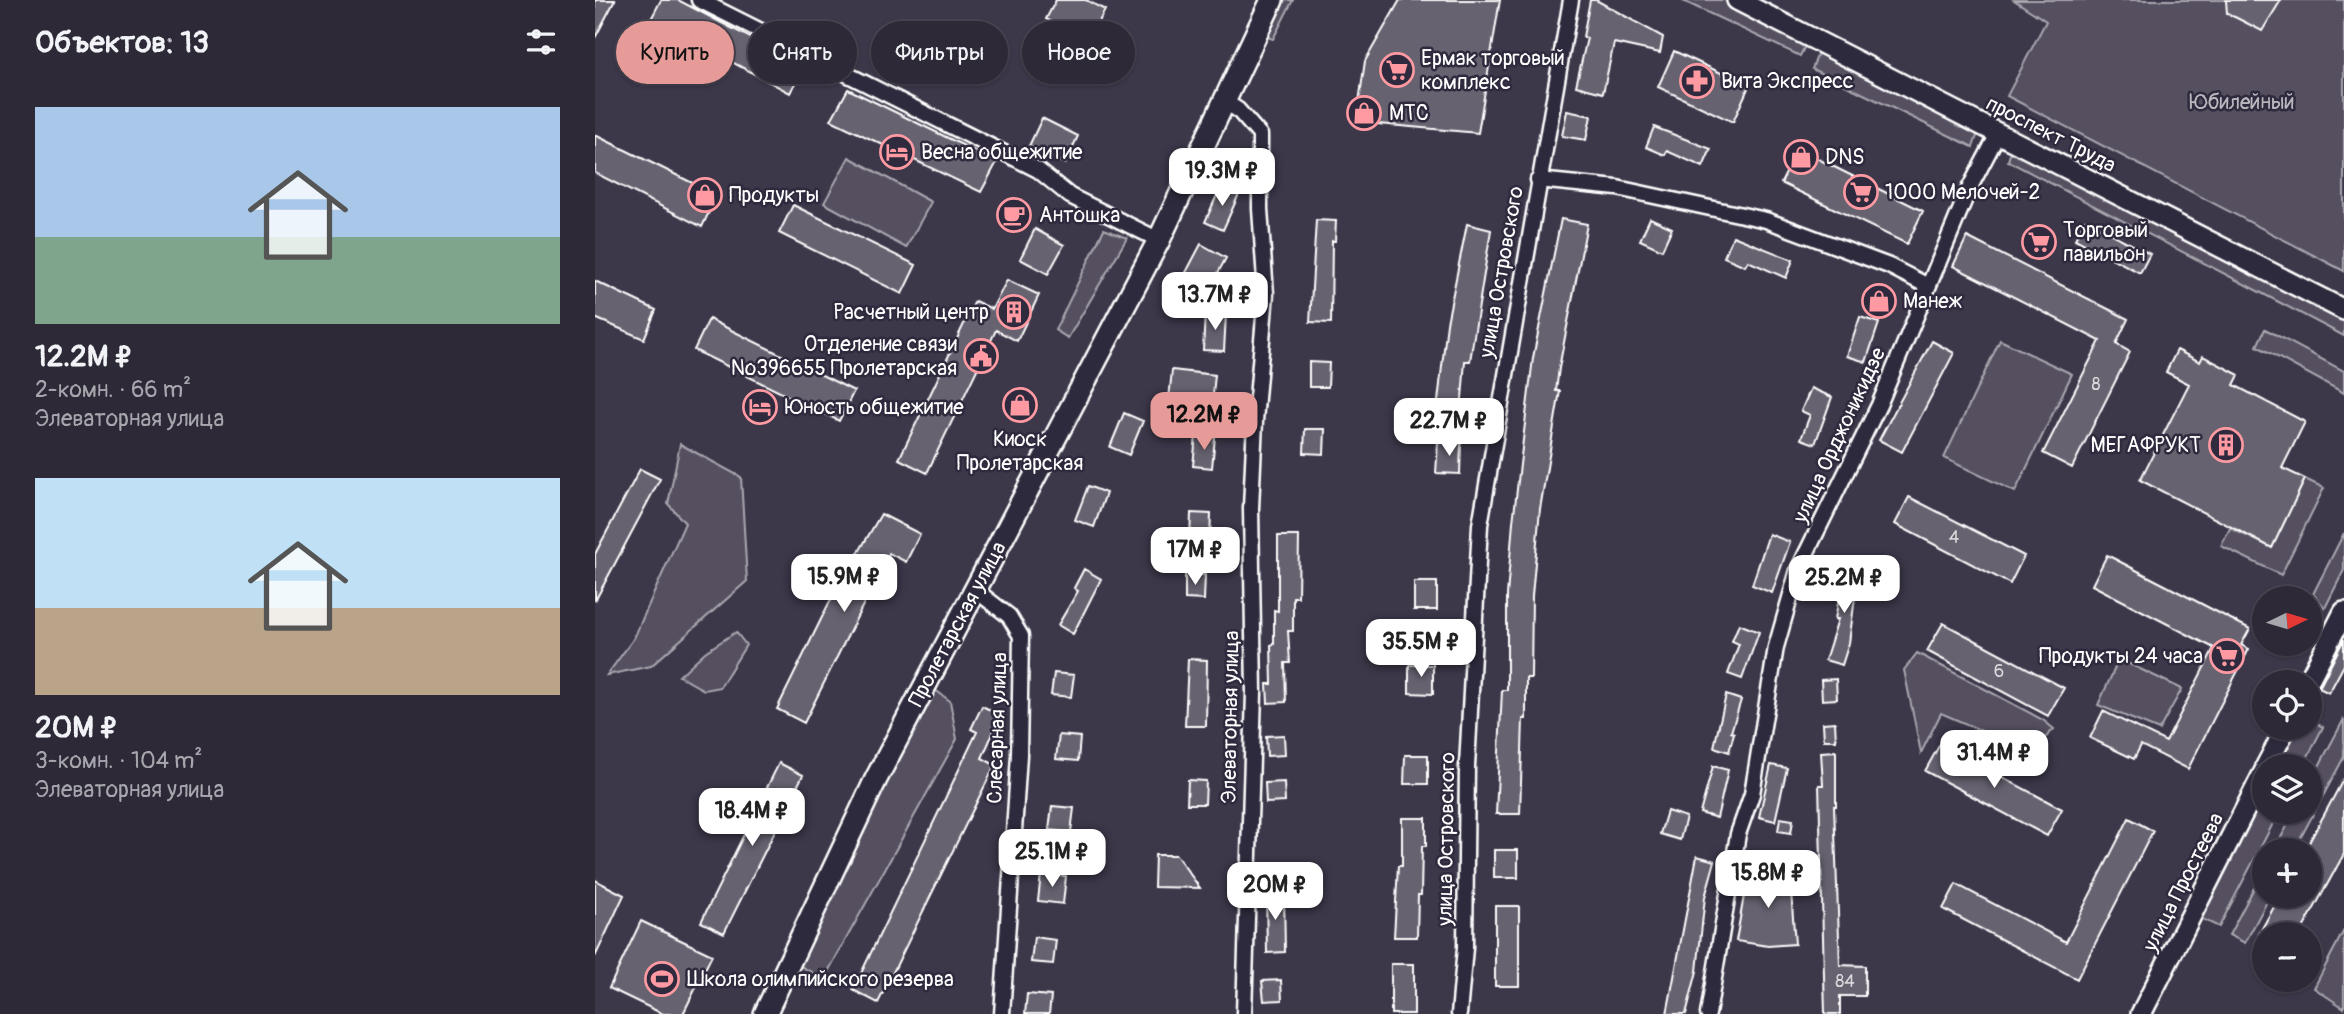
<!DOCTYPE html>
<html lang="ru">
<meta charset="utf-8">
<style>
:root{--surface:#2d2937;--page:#35313f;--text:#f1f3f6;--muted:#a7a6ad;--line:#484552;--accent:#e69b98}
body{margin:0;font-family:Pangolin,sans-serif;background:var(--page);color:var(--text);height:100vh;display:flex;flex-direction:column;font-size:26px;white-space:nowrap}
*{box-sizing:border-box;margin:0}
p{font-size:23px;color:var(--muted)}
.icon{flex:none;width:38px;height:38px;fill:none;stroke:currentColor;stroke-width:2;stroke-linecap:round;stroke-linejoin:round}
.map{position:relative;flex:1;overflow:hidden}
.sheet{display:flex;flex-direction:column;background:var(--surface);width:595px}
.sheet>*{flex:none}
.hud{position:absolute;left:21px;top:21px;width:665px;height:63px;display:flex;gap:14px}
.needle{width:46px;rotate:85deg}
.controls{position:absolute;left:1657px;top:586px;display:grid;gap:14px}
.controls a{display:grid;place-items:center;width:70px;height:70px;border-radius:50%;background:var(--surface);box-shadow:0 2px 5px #0004,0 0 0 2px var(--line);font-size:35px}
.price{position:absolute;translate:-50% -60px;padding:0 16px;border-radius:14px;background:#fff;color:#222;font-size:23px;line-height:46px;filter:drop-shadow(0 2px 4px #0008)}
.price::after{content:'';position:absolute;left:50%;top:42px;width:21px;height:16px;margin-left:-10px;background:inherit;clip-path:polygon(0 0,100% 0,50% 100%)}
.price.on{background:var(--accent);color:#111}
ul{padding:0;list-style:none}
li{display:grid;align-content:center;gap:14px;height:371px;padding:0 35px}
li span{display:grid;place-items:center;height:217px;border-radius:0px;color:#555}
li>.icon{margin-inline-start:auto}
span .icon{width:126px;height:126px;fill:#fffc;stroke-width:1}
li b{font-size:30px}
h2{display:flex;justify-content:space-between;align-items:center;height:84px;padding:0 35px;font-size:30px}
.chip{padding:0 24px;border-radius:32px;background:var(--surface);box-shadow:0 2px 5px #0004,0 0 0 2px var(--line);font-size:24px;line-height:63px}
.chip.on{background:var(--accent);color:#111}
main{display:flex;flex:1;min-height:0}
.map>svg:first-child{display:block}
.green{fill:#555060;stroke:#aaa8b0;stroke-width:2}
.building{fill:#666270;stroke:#fff;stroke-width:2}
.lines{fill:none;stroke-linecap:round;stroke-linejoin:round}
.minor-casing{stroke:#fff;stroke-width:19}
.tertiary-casing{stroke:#fff;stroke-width:24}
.secondary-casing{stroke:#fff;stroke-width:26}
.minor{stroke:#2f2a3d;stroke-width:14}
.tertiary{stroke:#2f2a3d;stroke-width:19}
.secondary{stroke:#2f2a3d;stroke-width:21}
.labels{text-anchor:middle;stroke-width:5;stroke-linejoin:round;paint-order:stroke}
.number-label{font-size:18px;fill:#d9d8db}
.poi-label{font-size:21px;fill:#fff;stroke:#2f2a3d;text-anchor:start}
.park-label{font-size:21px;fill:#bbb9bf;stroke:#2f2a3d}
.street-label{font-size:21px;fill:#fff;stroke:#2f2a3d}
</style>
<main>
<section class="sheet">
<h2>Объектов: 13<svg class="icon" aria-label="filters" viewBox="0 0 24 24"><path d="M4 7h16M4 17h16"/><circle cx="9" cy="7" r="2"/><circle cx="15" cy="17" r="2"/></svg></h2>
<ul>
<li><span style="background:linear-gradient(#a9c7e8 60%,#7fa58c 0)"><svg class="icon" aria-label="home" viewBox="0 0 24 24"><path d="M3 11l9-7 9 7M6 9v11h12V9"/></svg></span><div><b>12.2M ₽</b><p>2-комн. · 66 m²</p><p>Элеваторная улица</p></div></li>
<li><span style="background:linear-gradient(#bfe0f5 60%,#b9a48a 0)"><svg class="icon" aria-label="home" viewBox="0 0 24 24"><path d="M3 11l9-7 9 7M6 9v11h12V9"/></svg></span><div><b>20M ₽</b><p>3-комн. · 104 m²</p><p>Элеваторная улица</p></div></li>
</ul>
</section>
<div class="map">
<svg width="1749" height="1014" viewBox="0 0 1749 1014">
<rect width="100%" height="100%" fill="#3c3749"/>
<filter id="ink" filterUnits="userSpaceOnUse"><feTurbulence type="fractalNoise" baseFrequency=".0143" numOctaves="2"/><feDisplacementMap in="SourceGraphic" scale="14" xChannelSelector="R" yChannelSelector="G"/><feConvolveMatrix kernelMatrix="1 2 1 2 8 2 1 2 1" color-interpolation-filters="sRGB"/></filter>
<g filter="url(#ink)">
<path class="green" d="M684 0H698L678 39 666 35Z
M1086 0H1131L1213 40 1205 56Z
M1419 0H1749V271L1412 96 1451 21Z
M1223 53 1383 133 1378 147 1217 69Z
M1417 147 1749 320V336L1413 161Z
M254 157 336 202 311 248 229 203Z
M509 229 532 238 473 338 460 330Z
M1670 329 1749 371V393L1662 346Z
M1405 340 1477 374 1420 492 1349 458Z
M85 444 146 477 152 581 56 666 12 675 39 638 90 523 73 504Z
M1710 479 1729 488 1686 575 1626 546 1635 528 1677 548Z
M1749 533V570L1730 608 1718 594Z
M141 632 151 645 125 687 109 690 84 676 110 652Z
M1322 653 1448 720 1459 729 1436 752 1346 713 1326 753 1309 670Z
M1524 659 1587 689 1564 730 1503 705Z
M335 686 355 701 362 739 229 979 205 966Z
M1749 719V757L1699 850H1679L1700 812H1715V783Z
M1715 720 1728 727 1708 766H1680L1699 728H1715Z
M1669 788 1670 812H1684L1624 927 1605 918Z
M1669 869 1670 896H1675L1650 943 1634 935Z
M1749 930V1008L1719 988Z"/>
<path class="building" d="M0 0H20L0 38Z
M66 0H83L209 66 195 93 56 19Z
M461 0H491L510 10 494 41 451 19Z
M805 0H905L883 133 761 122 770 61Z
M995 0H1001L1068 37 1065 53 1019 43 1008 93 981 86 992 38 988 37Z
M1631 0H1686L1667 31 1632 13Z
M1079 51 1154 86 1138 122 1063 87Z
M253 89 402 162 386 192 236 120Z
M972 111 996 116 991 140 967 136Z
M447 118 483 136 470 164 434 146Z
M1059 127 1116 149 1108 167 1072 151 1070 155 1051 147Z
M0 135 122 195 107 227 0 173Z
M1203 149 1328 211 1312 244 1186 183Z
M626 186 644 194 628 230 610 222Z
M198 205 321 265 307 294 184 233Z
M1055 218 1077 228 1067 250 1045 240Z
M966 219 992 224 964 368 961 391H965L945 509 937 596 936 678H931V719H928L925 814H901L907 690H912V595L918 522 938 358Z
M721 220 741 221 740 241H737L736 323 715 322Z
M1490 220 1555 254 1545 273 1480 239Z
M872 224 896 230 875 361H870L866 411 842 410 852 323Z
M440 229 469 245 453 274 425 259Z
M1138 236 1198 260 1191 278 1153 261 1150 266 1129 257Z
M1372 237 1533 319 1521 344 1535 352 1477 468 1448 453 1505 341 1358 266Z
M606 244 631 258 602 312 577 299Z
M412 280 444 295 422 341 401 330 332 473 304 459 380 301 397 309Z
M0 281 61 310 49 339 0 318Z
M610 313 631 314 629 351 608 350Z
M1265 317 1284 323 1271 362 1252 356Z
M114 319 259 391 244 421 99 350Z
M1337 341 1359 353 1307 452 1284 440Z
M1582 350 1605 362 1608 356 1644 375 1639 385 1710 422 1687 468 1710 479 1677 548 1545 480 1594 384 1571 372Z
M714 362 734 363 733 387H714Z
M577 370 620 375 617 404 574 399Z
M1216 388 1237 397 1220 444 1206 439 1215 415 1206 411Z
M529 413 548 421 534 455 515 447Z
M710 429H730L729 454 709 453Z
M601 435 620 437 617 468 598 466Z
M843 442 866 443 865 474 841 473Z
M45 469 65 479 0 601V554Z
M493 486 511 493 499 527 480 520Z
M1314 497 1429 556 1415 584 1300 524Z
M596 513 616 514 615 539H595Z
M286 514 325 534 311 562 294 553 209 723 182 709 234 603Z
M1174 534 1195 542 1177 593 1157 585Z
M683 536H704L703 597H698V631H693L695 663H690L691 702 673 703 672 684H677L676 645 679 644V610L683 611Z
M1512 555 1655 629 1646 645 1654 649 1593 769 1546 745 1539 759 1495 738 1508 711 1571 742 1619 648 1497 585Z
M1246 565 1264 567 1254 643 1247 665 1230 660 1243 619H1240L1247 581 1244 580Z
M489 569 506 579 478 634 463 625 483 591 479 588Z
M590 574 610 575 609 600 590 599Z
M819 582H842V610H819Z
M1348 623 1469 688 1453 716 1332 651Z
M1144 624 1164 632 1147 679 1133 674 1144 644 1137 641Z
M1749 639V665L1734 693 1724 688Z
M593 659 612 660 611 726H590Z
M814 665H838V694L814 693Z
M459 673 479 675 476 697 456 695Z
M1241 679 1242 699 1227 700 1226 680Z
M1131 695 1146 700 1136 732 1139 733 1134 752 1119 747Z
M387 706 406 715 387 758 400 765 283 1003 258 990 382 732 376 729Z
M1240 722 1241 740H1229L1228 723Z
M464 735 485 737 483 761 461 759Z
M689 735 690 755 672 756 671 736Z
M1345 744 1467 809 1452 836 1330 771Z
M1241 751V806H1239L1245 965 1270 966V996H1245V1014H1230L1224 785H1228L1226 752Z
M810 755H833V784H809Z
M184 763 208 775 129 933 106 922Z
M1176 765 1192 768 1180 821 1164 817Z
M1118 766 1133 770 1122 818 1105 813Z
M1749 778V854L1705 934H1664L1685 896H1715V850H1710Z
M593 780 611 781 610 804H592Z
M689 782 690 802 671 803 670 783Z
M457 806 479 808 476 832 454 830Z
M1072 811 1091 817 1085 840 1065 834Z
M807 818H831V846H827L826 895H823L822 937H799L803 866H807Z
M1185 818 1198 820 1196 833 1183 831Z
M1534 818 1558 831 1482 979 1348 909 1361 884 1471 942Z
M899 850H923V878H899Z
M560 855H581L605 888 559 887Z
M1102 856 1120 861 1110 897 1102 971 1091 1014H1072Z
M1194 865 1200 944 1173 946 1141 941 1153 873 1180 878 1179 866Z
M446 874 471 876 468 904 443 901Z
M0 880 29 895 0 957Z
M671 892H689L690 952 672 953Z
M900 906H924V986H900Z
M46 921 117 955 88 1014H68L14 988Z
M439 937 461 940 458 964 436 962Z
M796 964H819V1014H796Z
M686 980 687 1000 669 1001 667 981Z
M432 994 456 996 454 1014H430Z"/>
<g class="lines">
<g class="minor-casing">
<path id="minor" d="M104 0 443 170 475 196 564 240
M629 101 643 110 665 135V209L671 294 660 421 656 508 659 693 649 1014
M943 180 1022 188 1171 220 1294 266 1333 286
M379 589 414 616 426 636 424 755 407 1014
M864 1014 870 948 872 766 885 525 976 0
M1113 1014 1143 834 1157 794 1181 647 1203 570 1284 405 1374 189 1404 132"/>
</g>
<g class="tertiary-casing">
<path id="tertiary" d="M1142 0 1749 310
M1713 682 1749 612
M1671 766 1691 728
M1546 1014 1670 770"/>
</g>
<g class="secondary-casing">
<path id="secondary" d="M170 1014 281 779 564 240 677 0"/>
</g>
<use href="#minor" class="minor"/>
<use href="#tertiary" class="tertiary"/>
<use href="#secondary" class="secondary"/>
</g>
</g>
<defs>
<g id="supermarket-ring" transform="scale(1.75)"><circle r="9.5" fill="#2f2a3d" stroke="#ff9aa2" stroke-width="1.5"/><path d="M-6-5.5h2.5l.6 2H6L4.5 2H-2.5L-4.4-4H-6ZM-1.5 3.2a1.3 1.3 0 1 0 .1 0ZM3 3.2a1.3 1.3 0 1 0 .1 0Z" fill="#ff9aa2"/></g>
<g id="pharmacy-ring" transform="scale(1.75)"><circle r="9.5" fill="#2f2a3d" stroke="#ff9aa2" stroke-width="1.5"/><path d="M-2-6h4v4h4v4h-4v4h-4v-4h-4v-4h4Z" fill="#ff9aa2"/></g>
<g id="shop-ring" transform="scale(1.75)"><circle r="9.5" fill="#2f2a3d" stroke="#ff9aa2" stroke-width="1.5"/><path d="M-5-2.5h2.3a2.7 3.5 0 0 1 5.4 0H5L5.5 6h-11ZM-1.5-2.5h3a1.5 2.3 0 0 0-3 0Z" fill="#ff9aa2"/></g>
<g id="hotel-ring" transform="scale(1.75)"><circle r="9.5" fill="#2f2a3d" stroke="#ff9aa2" stroke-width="1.5"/><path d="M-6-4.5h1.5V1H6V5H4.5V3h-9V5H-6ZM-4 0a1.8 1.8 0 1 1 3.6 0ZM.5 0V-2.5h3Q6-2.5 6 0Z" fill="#ff9aa2"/></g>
<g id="cafe-ring" transform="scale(1.75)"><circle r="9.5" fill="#2f2a3d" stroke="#ff9aa2" stroke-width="1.5"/><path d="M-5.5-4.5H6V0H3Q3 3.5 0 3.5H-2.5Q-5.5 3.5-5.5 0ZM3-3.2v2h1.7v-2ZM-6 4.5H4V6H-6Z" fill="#ff9aa2"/></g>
<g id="building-ring" transform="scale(1.75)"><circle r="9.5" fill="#2f2a3d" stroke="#ff9aa2" stroke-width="1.5"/><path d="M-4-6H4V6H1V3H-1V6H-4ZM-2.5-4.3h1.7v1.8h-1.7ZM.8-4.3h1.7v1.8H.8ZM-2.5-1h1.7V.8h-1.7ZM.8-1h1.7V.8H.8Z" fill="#ff9aa2"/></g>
<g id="civic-ring" transform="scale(1.75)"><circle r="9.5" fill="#2f2a3d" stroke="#ff9aa2" stroke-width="1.5"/><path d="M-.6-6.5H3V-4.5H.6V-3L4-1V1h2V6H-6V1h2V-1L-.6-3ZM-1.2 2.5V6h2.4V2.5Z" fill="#ff9aa2"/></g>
<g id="stadium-ring" transform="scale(1.75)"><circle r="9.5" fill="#2f2a3d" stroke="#ff9aa2" stroke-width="1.5"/><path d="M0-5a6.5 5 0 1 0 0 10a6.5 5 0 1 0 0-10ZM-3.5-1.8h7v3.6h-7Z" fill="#ff9aa2"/></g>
</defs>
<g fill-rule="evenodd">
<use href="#supermarket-ring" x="802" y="70"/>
<use href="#pharmacy-ring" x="1102" y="81"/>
<use href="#shop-ring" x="769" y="113"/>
<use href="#hotel-ring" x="302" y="152"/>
<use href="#shop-ring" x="1206" y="157"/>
<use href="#supermarket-ring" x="1266" y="192"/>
<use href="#shop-ring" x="110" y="195"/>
<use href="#cafe-ring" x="419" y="215"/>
<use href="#supermarket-ring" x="1444" y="242"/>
<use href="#shop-ring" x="1284" y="301"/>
<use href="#building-ring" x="419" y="312"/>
<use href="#civic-ring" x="386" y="356"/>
<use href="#shop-ring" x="425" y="405"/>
<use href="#hotel-ring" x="165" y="407"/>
<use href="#building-ring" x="1631" y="445"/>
<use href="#supermarket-ring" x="1632" y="656"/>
<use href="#stadium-ring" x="67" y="979"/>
</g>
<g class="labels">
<g class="number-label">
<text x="1501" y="390">8</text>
<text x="1359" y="543">4</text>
<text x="1404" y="677">6</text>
<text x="1250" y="987">84</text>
</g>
<g class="poi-label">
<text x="826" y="65">Ермак торговый<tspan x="826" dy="24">комплекс</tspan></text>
<text x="1126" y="88">Вита Экспресс</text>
<text x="794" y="120">МТС</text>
<text x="326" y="159">Весна общежитие</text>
<text x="1230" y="164">DNS</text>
<text x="1290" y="199">1000 Мелочей-2</text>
<text x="134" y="202">Продукты</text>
<text x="444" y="222">Антошка</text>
<text x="1468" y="237">Торговый<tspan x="1468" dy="24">павильон</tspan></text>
<text x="1308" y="308">Манеж</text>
<text x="394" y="319" text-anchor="end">Расчетный центр</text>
<text x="362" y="351" text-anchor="end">Отделение связи<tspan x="362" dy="24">№396655 Пролетарская</tspan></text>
<text x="190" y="414">Юность общежитие</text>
<text x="425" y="446" text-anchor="middle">Киоск<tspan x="425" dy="24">Пролетарская</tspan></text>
<text x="1606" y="452" text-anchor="end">МЕГАФРУКТ</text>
<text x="1608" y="663" text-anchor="end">Продукты 24 часа</text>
<text x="92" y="986">Школа олимпийского резерва</text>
</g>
<g class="park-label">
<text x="1647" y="109">Юбилейный</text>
</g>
<g class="street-label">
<text transform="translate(1456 134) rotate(27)" y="7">проспект Труда</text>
<text transform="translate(906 272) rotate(-80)" y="7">улица Островского</text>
<text transform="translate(1244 435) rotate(-65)" y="7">улица Орджоникидзе</text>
<text transform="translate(362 624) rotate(-62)" y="7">Пролетарская улица</text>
<text transform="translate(635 717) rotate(-89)" y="7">Элеваторная улица</text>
<text transform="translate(402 728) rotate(-88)" y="7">Слесарная улица</text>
<text transform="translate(851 839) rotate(-89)" y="7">улица Островского</text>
<text transform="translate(1588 882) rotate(-63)" y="7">улица Простеева</text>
</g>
</g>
</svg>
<div class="controls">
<a><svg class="needle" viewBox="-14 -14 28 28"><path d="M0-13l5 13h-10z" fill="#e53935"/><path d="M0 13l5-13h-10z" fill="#a7a6ad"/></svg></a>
<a><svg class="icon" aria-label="locate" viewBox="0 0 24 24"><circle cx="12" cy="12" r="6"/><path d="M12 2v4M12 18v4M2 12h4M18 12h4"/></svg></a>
<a><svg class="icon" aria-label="layers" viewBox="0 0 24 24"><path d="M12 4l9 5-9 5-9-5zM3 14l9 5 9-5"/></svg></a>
<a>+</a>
<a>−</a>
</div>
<b class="price" style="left:627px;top:208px">19.3M ₽</b>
<b class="price" style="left:620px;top:332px">13.7M ₽</b>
<b class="price on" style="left:609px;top:452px">12.2M ₽</b>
<b class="price" style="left:854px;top:458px">22.7M ₽</b>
<b class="price" style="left:600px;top:587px">17M ₽</b>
<b class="price" style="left:249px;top:614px">15.9M ₽</b>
<b class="price" style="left:1249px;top:615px">25.2M ₽</b>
<b class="price" style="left:826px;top:679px">35.5M ₽</b>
<b class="price" style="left:1399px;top:790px">31.4M ₽</b>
<b class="price" style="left:157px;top:848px">18.4M ₽</b>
<b class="price" style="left:457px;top:889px">25.1M ₽</b>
<b class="price" style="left:1173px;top:910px">15.8M ₽</b>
<b class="price" style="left:680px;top:922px">20M ₽</b>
<div class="hud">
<a class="chip on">Купить</a>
<a class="chip">Снять</a>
<a class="chip">Фильтры</a>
<a class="chip">Новое</a>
</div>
</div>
</main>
